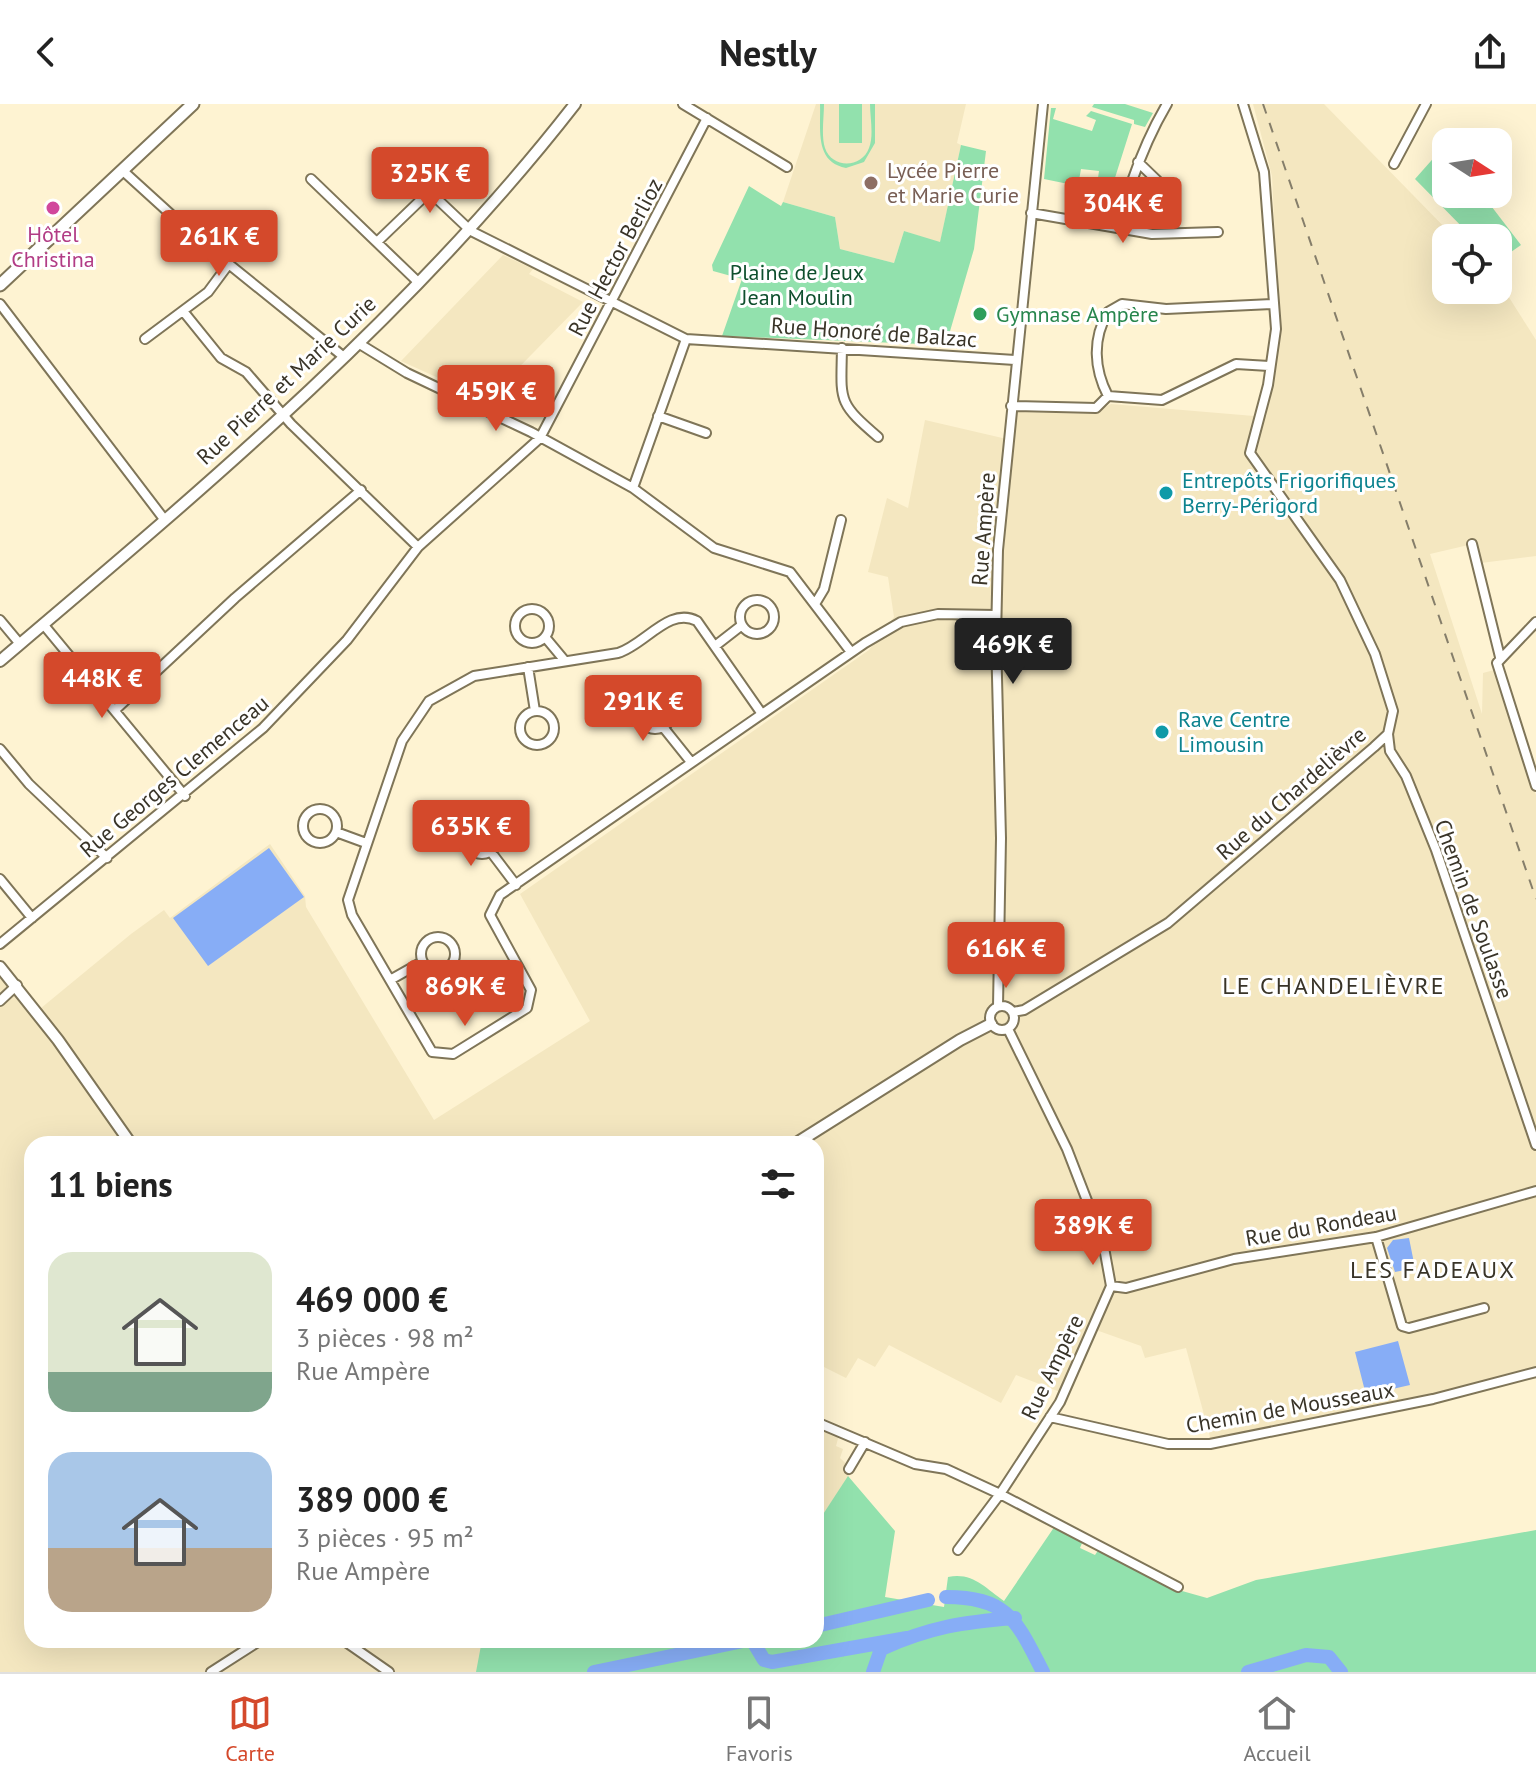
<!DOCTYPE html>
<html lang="fr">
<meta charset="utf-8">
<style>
:root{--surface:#fff;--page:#f2f2f2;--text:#222;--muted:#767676;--line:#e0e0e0;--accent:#d4492b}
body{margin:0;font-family:"PT Sans",sans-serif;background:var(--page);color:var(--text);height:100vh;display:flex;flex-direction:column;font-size:30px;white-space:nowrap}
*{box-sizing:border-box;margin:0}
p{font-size:26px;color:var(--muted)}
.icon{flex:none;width:44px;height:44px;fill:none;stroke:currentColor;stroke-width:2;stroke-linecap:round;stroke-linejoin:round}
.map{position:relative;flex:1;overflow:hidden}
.side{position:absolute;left:24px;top:1032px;width:800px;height:512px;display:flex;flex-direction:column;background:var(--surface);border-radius:24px;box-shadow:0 8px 32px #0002}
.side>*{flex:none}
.needle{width:52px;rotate:102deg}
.tools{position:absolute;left:1432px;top:24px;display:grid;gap:16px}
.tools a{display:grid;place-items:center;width:80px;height:80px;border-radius:16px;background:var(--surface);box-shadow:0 8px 32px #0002;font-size:40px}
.price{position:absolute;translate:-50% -68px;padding:0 18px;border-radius:8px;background:var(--accent);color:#fff;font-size:26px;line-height:52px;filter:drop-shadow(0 2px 4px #0008)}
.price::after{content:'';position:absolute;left:50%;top:48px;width:24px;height:18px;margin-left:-12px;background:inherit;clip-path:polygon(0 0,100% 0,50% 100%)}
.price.selected{background:#222;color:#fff}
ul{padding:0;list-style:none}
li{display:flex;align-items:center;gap:24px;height:200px;padding:0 24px}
li span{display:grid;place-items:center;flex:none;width:224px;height:160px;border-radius:24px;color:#555}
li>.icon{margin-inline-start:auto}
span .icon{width:96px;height:96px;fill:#fffc;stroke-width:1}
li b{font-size:34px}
h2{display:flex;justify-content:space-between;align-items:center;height:96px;padding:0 24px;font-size:34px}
header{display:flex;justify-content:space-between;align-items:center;height:104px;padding:0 24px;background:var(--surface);font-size:36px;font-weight:700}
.tab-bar{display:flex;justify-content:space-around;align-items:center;height:112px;border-top:2px solid var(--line);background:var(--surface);font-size:22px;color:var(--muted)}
.tab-bar a{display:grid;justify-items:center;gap:4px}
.tab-bar .selected{color:var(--accent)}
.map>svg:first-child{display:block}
.built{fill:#f4e7c0}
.green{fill:#92e1ad}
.water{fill:#87adf6}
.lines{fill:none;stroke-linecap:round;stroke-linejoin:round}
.river{stroke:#87adf6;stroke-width:14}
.minor-casing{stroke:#7f7558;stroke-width:12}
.tertiary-casing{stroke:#7f7558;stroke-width:14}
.secondary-casing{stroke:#7f7558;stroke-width:15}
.minor{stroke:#fff;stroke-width:8}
.tertiary{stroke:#fff;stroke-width:10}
.secondary{stroke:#fff;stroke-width:11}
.rail{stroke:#857e6a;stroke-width:2;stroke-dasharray:10 10;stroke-linecap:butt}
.education-dot{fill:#8d6e63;stroke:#fff;stroke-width:3}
.hotel-dot{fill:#d1479c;stroke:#fff;stroke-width:3}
.leisure-dot{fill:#2e9e5b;stroke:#fff;stroke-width:3}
.culture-dot{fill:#0f9aa8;stroke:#fff;stroke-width:3}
.labels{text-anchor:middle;stroke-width:6;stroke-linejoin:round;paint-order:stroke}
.education-label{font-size:22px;fill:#785e54;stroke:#fff;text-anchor:start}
.hotel-label{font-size:22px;fill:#b23c85;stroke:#fff}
.street-label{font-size:22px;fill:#393428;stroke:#fff}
.park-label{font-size:22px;fill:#0e4f2d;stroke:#fff}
.leisure-label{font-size:22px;fill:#27864d;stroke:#fff;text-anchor:start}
.culture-label{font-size:22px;fill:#0d838f;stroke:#fff;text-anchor:start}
.neighbourhood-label{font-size:24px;letter-spacing:2px;fill:#393428;stroke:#fff}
</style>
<header><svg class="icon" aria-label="back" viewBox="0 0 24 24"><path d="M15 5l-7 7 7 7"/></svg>Nestly<svg class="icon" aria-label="share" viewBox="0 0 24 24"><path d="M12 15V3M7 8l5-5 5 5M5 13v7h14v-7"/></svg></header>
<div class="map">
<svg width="1536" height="1568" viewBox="0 0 1536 1568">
<rect width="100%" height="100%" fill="#fef3d2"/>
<path class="built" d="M816 0H966L957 39 961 41 940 139 904 127 894 159 840 145 835 113 783 98Z
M1253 0H1324L1455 134H1446V186H1498V176L1536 236V452L1481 459 1477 439 1430 450 1482 610 1483 569 1494 566 1536 691V1273L1213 1344 1186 1244 1145 1254 1141 1242 1096 1226 1068 1291 1016 1271 1001 1299 889 1241 875 1263 858 1254 846 1274 816 1259V1040H32V1536H525L486 1568H0V870L35 909 131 830 164 806 170 814 270 740 305 792 306 803 434 1016 590 917 520 790 869 546 894 513 888 473 868 468 887 394 908 404 925 316 1011 336 1014 308 1091 310 1111 300 1266 313 1277 256 1278 196 1272 72Z
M503 151 533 165 529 170 583 198 487 296 401 257Z
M816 1323 839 1331 836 1342 843 1345 840 1354 853 1366 816 1421Z"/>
<path class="green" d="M820 0H824C824 13 821 32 825 44 832 65 862 64 869 44 874 32 870 13 870 0H875V39L864 58 846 64C814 58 821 25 820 0Z
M839 0H862V39H839Z
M1094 0H1125L1153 9 1145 23 1134 20V16L1092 3Z
M1051 4H1056L1053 15 1092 27 1096 16 1086 12 1091 7 1132 20 1113 80 1126 86 1125 91 1096 88 1099 67 1081 65 1078 82 1044 75Z
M1446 40V90H1482L1521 141 1498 157V134H1473L1415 75Z
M961 41 986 47 974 145 946 241 722 232 742 175 713 167 712 161 749 82 781 102 783 98 835 113 840 145 894 159 904 127 940 138Z
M848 1372 895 1427 885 1493 944 1503 948 1473C973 1468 985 1484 1004 1497L1057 1419 1084 1434 1080 1444 1095 1451 1101 1442 1175 1485 1207 1494 1256 1476 1536 1426V1568H476L482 1536H816V1421Z"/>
<path class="water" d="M269 744 304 793 208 862 173 814Z
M1409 1134 1415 1164 1395 1168 1387 1144 1393 1136Z
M1398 1237 1410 1281 1366 1291 1355 1248Z"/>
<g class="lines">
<path class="river" d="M946 1493C1009 1493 1017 1518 1043 1568
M816 1522 928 1496
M752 1536 764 1556 772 1558 907 1534
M594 1568 748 1536
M873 1568 881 1545C930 1523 963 1518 1015 1514
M1248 1568 1306 1551 1329 1553 1341 1568"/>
<g class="minor-casing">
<path id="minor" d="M683 0 787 63
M1138 58 1168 87 1131 80C1141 51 1151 27 1167 0
M1394 60 1426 0
M122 66 199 136 344 253
M415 74 471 127 686 235 1015 256
M311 75 418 178
M1031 109 1152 130 1218 128
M377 138 429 88
M0 200 164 415
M183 207 221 254 246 268 291 320 418 443
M145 235 208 188 228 161
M358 239 407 269 531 328 633 384 714 444 790 468 851 548
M842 244C841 297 837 298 878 333
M1269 262 1236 260 1162 296 1108 292C1094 265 1092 235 1108 208L1122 200 1166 205 1274 200
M1011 302 1096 304 1108 292
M658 312 706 329
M633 384 686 235
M1472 440 1500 553
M740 513a17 17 0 1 1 34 0a17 17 0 1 1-34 0Z
M815 500 824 485 841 416
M515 522a17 17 0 1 1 34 0a17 17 0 1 1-34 0Z
M0 516 20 540
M1536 518 1497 559 1536 682
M43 520 185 692
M545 533 565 557
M715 542 742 521
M528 563 535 607
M638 608a17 17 0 1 1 34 0a17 17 0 1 1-34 0Z
M115 606 235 494 361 386
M520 624a17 17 0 1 1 34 0a17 17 0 1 1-34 0Z
M762 610 697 517C669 502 645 541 618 549L474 572 429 597 402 637 348 796 352 811 432 948 453 950 527 904 531 886 490 811 500 791 865 539 901 518 938 510 996 511
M663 623 691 658
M1388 630 1390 647 1406 672 1436 746 1536 1041
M0 645 29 680 107 754
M303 722a17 17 0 1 1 34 0a17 17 0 1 1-34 0Z
M465 733a17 17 0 1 1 34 0a17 17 0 1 1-34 0Z
M336 728 366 739
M491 748 516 781
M0 775 32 814
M421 850a17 17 0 1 1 34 0a17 17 0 1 1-34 0Z
M0 840 263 624 347 536 418 443 540 334 707 14
M390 876 422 858
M0 897 17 881
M990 914a12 12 0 1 1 24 0a12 12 0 1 1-24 0Z
M998 902 1001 734 996 533 998 446 1043 0
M1013 908 1024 906 1168 819 1374 643 1388 630 1393 607 1375 550 1340 476 1250 349 1268 281 1276 225 1264 68 1243 0
M1376 1133 1402 1222 1409 1224 1484 1204
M1111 1182 1126 1184 1234 1155 1376 1133 1536 1087
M1050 1313 1168 1340H1210L1433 1295 1536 1268
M816 1318 915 1360 946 1365 1000 1390 1178 1483
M849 1365 865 1338
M958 1446 1000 1390 1060 1298 1111 1182 1103 1138 1067 1045 1008 925
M343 1536 389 1568
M211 1568 261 1536"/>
</g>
<g class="tertiary-casing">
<path id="tertiary" d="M0 557C203 385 411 211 575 0
M0 863 58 936 131 1040
M795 1040 960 936 991 920"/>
</g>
<g class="secondary-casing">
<path id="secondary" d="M0 181 193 0"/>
</g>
<use href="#minor" class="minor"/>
<use href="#tertiary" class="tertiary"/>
<use href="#secondary" class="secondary"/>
<path class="rail" d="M1263 0 1536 795"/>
</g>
<circle class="education-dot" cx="871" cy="79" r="8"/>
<circle class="hotel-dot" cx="53" cy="104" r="8"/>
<circle class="leisure-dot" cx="980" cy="210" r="8"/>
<g class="culture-dot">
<circle cx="1166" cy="389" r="8"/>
<circle cx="1162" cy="628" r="8"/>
</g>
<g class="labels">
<g class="education-label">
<text x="887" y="74">Lycée Pierre<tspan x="887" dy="25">et Marie Curie</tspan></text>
</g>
<g class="hotel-label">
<text x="53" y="138">Hôtel<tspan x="53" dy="25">Christina</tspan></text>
</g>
<g class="street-label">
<text transform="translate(615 153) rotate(-62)" y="8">Rue Hector Berlioz</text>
<text transform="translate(874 228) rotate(4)" y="8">Rue Honoré de Balzac</text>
<text transform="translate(286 276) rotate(-43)" y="8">Rue Pierre et Marie Curie</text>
<text transform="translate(983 425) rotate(-86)" y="8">Rue Ampère</text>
<text transform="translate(174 672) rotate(-40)" y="8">Rue Georges Clemenceau</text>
<text transform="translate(1291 689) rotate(-41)" y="8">Rue du Chardelièvre</text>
<text transform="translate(1474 805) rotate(70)" y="8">Chemin de Soulasse</text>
<text transform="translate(1321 1121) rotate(-10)" y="8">Rue du Rondeau</text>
<text transform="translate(1052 1263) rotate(-64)" y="8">Rue Ampère</text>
<text transform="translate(1290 1303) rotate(-10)" y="8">Chemin de Mousseaux</text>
</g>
<g class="park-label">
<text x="797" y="176">Plaine de Jeux<tspan x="797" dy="25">Jean Moulin</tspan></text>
</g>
<g class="leisure-label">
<text x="996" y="218">Gymnase Ampère</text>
</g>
<g class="culture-label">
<text x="1182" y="384">Entrepôts Frigorifiques<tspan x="1182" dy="25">Berry-Périgord</tspan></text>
<text x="1178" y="623">Rave Centre<tspan x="1178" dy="25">Limousin</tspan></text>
</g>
<g class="neighbourhood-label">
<text x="1334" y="890">LE CHANDELIÈVRE</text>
<text x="1433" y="1174">LES FADEAUX</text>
</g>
</g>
</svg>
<div class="tools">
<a><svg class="needle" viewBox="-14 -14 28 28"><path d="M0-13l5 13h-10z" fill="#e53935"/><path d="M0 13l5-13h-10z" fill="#767676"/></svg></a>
<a><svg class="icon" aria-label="locate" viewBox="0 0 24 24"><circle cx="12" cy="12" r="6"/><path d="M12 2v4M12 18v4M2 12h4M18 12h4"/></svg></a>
</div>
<b class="price" style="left:430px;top:111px">325K €</b>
<b class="price" style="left:1123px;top:141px">304K €</b>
<b class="price" style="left:219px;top:174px">261K €</b>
<b class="price" style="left:496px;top:329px">459K €</b>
<b class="price selected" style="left:1013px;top:582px">469K €</b>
<b class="price" style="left:102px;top:616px">448K €</b>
<b class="price" style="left:643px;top:639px">291K €</b>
<b class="price" style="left:471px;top:764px">635K €</b>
<b class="price" style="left:1006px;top:886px">616K €</b>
<b class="price" style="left:465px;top:924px">869K €</b>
<b class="price" style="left:1093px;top:1163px">389K €</b>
<section class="side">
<h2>11 biens<svg class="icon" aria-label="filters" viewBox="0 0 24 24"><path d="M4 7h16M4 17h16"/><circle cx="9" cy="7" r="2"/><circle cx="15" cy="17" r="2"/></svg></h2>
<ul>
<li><span style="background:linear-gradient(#dfe7d0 75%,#7fa58c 0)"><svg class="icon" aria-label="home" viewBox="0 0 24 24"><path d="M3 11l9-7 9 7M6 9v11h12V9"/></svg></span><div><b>469 000 €</b><p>3 pièces · 98 m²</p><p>Rue Ampère</p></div></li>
<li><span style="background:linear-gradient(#a9c7e8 60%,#b9a48a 0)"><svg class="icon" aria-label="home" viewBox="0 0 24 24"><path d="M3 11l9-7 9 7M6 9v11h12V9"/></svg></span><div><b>389 000 €</b><p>3 pièces · 95 m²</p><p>Rue Ampère</p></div></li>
</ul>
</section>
</div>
<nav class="tab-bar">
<a class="selected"><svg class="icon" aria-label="map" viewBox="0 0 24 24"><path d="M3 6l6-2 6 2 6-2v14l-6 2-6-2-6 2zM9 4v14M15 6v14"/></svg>Carte</a>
<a><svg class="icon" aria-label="saved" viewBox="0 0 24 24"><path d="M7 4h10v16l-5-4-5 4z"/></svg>Favoris</a>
<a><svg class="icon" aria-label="home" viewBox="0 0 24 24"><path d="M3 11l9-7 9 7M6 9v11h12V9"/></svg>Accueil</a>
</nav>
